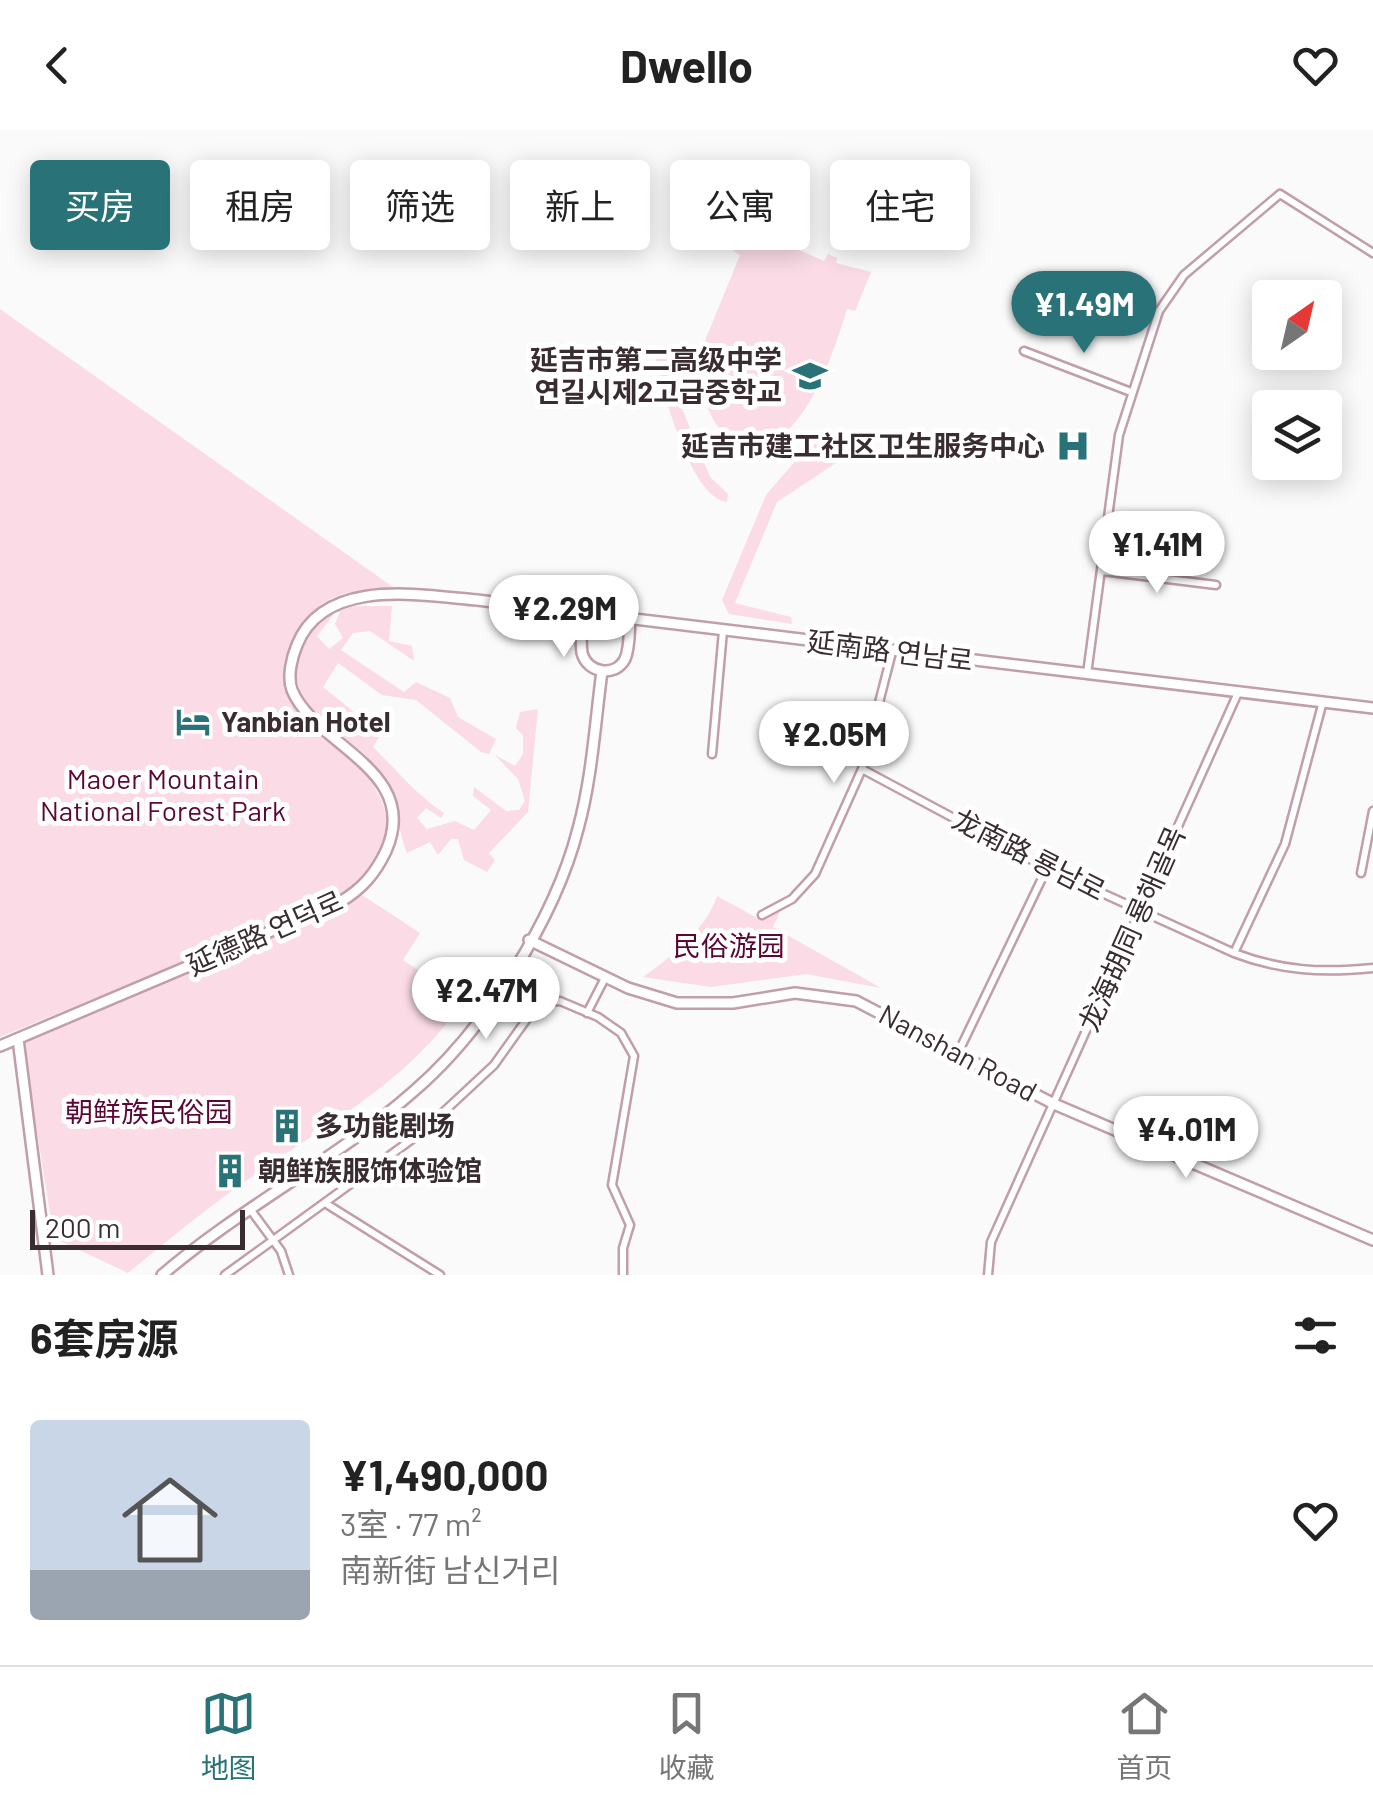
<!DOCTYPE html>
<html lang="zh">
<meta charset="utf-8">
<style>
:root{--surface:#fff;--page:#f6f6f6;--text:#222;--muted:#767676;--line:#e0e0e0;--accent:#287278}
body{margin:0;font-family:Barlow,"Noto Sans SC","Noto Sans KR",sans-serif;background:var(--page);color:var(--text);height:100vh;display:flex;flex-direction:column;font-size:38px;white-space:nowrap}
*{box-sizing:border-box;margin:0}
p{font-size:32px;color:var(--muted)}
.icon{flex:none;width:55px;height:55px;fill:none;stroke:currentColor;stroke-width:2;stroke-linecap:round;stroke-linejoin:round}
.map{position:relative;height:1145px;overflow:hidden}
.panel{display:flex;flex-direction:column;background:var(--surface);flex:1}
.panel>*{flex:none}
.top-card{position:absolute;left:30px;top:30px;width:1315px;height:90px;display:flex;gap:20px}
.needle{width:65px;rotate:34deg}
.controls{position:absolute;left:1252px;top:150px;display:grid;gap:20px}
.controls a{display:grid;place-items:center;width:90px;height:90px;border-radius:10px;background:var(--surface);box-shadow:0 5px 25px #0003;font-size:50px}
.scale{position:absolute;left:30px;bottom:25px;width:215px;box-sizing:border-box;padding-left:10px;border:5px solid #3a2d32;border-top:0;font-size:28px;line-height:35px;white-space:nowrap;color:#3a2d32;-webkit-text-stroke:8px #fff;paint-order:stroke}
.price{position:absolute;translate:-50% -85px;padding:0 22px;border-radius:35px;background:#fff;color:#222;font-size:32px;line-height:65px;filter:drop-shadow(0 2px 5px #0008)}
.price::after{content:'';position:absolute;left:50%;top:60px;width:30px;height:22px;margin-left:-15px;background:inherit;clip-path:polygon(0 0,100% 0,50% 100%)}
.price.selected{background:var(--accent);color:#fff}
ul{padding:0;list-style:none}
li{display:flex;align-items:center;gap:30px;height:250px;padding:0 30px}
li span{display:grid;place-items:center;flex:none;width:280px;height:200px;border-radius:10px;color:#555}
li>.icon{margin-inline-start:auto}
span .icon{width:120px;height:120px;fill:#fffc;stroke-width:1}
li b{font-size:42px}
h2{display:flex;justify-content:space-between;align-items:center;height:120px;padding:0 30px;font-size:42px}
.chip{padding:0 35px;border-radius:10px;background:var(--surface);box-shadow:0 5px 25px #0003;font-size:35px;line-height:90px}
.chip.selected{background:var(--accent);color:#fff}
header{display:flex;justify-content:space-between;align-items:center;height:130px;padding:0 30px;background:var(--surface);font-size:45px;font-weight:700}
.menu{display:flex;justify-content:space-around;align-items:center;height:140px;border-top:2px solid var(--line);background:var(--surface);font-size:28px;color:var(--muted)}
.menu a{display:grid;justify-items:center;gap:5px}
.menu .selected{color:var(--accent)}
.map>svg:first-child{display:block}
.green{fill:#fadbe6}
.lines{fill:none;stroke-linecap:round;stroke-linejoin:round}
.street-casing{stroke:#c09eab;stroke-width:11}
.secondary-casing{stroke:#c09eab;stroke-width:14}
.street{stroke:#fff;stroke-width:6}
.secondary{stroke:#fff;stroke-width:9}
.labels{text-anchor:middle;stroke-width:10;stroke-linejoin:round;paint-order:stroke}
.poi-label{font-size:28px;font-weight:bold;fill:#3a2d32;stroke:#fff;text-anchor:start}
.street-label{font-size:28px;fill:#3a2d32;stroke:#fff}
.park-label{font-size:28px;fill:#5b0836;stroke:#fff}
</style>
<header><svg class="icon" aria-label="back" viewBox="0 0 24 24"><path d="M15 5l-7 7 7 7"/></svg>Dwello<svg class="icon" aria-label="heart" viewBox="0 0 24 24"><path d="M12 20l-8-8c-3-5 5-10 8-4 3-6 11-1 8 4z"/></svg></header>
<div class="map">
<svg width="1373" height="1145" viewBox="0 0 1373 1145">
<rect width="100%" height="100%" fill="#fafafa"/>
<path class="green" d="M743 95 824 131 828 124 837 128 836 133 871 142 855 181 847 179C833 224 795 350 727 305 708 293 708 265 692 257L696 248 691 245 740 125 733 121Z
M0 179 400 462C383 462 363 460 347 463 305 471 273 525 293 564 299 577 314 588 324 598 384 658 423 707 338 769L0 907Z
M653 218 667 220 674 259 710 347 728 364 727 372C689 368 660 251 653 218Z
M821 301 843 311 845 327 777 372 735 473 791 487 792 494 729 484 722 470 766 365Z
M353 476H392L389 511 412 516 414 531 370 501 353 503 341 520 404 562 416 552 450 568 458 587 496 609 489 624 481 622 416 570 382 565 338 533 323 557 381 604 373 617C397 640 415 664 444 683L441 688 426 678 417 688 427 699 455 691 474 700 491 680 473 666 474 657 506 681 519 680 525 671 518 649 495 625 515 636 523 624V605L516 598 520 582 538 579 528 682 489 723 495 730 487 742 464 730 458 709H451L438 725 430 712 407 723C397 697 396 665 380 642 352 602 289 585 296 528 299 504 316 492 334 484L317 506 329 519 343 508 335 494 340 481Z
M359 763 420 803 403 830 463 870C414 947 331 992 257 1043 212 1074 170 1108 128 1143L54 1108 23 914 27 908 323 786Z
M717 766 759 789 780 782 773 797 881 858 806 844 711 857 643 847C667 830 706 801 717 766Z"/>
<g class="lines">
<g class="street-casing">
<path id="street" d="M1024 221 1131 262
M1102 441 1216 455
M1087 544 1119 305 1159 181 1184 145 1280 64 1373 123
M712 624 723 501
M862 639 1047 738 1234 823C1281 841 1322 843 1373 838
M1361 743 1373 681
M762 785 792 769 815 744 862 639 892 522
M1234 823 1285 714 1322 575
M587 883 605 848
M958 923 1047 738
M325 1073 440 1145
M250 1079 281 1121 289 1145
M225 1145 422 1002 494 935 539 872 560 871 598 887 621 903 634 926 612 1055 630 1095 623 1118V1145
M988 1145 991 1112 1237 565"/>
</g>
<g class="secondary-casing">
<path id="secondary" d="M583 483C582 496 580 511 582 523 587 543 615 548 625 529 630 518 629 501 630 489
M529 810 628 858 677 873H733L795 863 856 871 1054 974 1373 1110
M18 909 48 1145
M0 916 340 772C362 759 375 744 386 721 422 640 315 616 292 560 287 546 292 527 297 515 324 447 420 465 477 470L1373 578
M162 1145C241 1077 336 1030 414 961 484 901 555 789 578 699 592 648 595 594 602 541"/>
</g>
<use href="#street" class="street"/>
<use href="#secondary" class="secondary"/>
</g>
<defs>
<g id="school-bare" transform="scale(2.7)"><path d="M0-5L7-2L0 1L-7-2ZM-4 1L0 2.5L4 1V4Q0 6-4 4Z" fill="#287278" stroke="#fff" stroke-width="2.5" paint-order="stroke"/></g>
<g id="hospital-bare" transform="scale(2.7)"><path d="M-5-5h3v3.5h4V-5h3V5h-3V1.5h-4V5h-3Z" fill="#287278" stroke="#fff" stroke-width="2.5" paint-order="stroke"/></g>
<g id="hotel-bare" transform="scale(2.7)"><path d="M-6-4.5h1.5V1H6V5H4.5V3h-9V5H-6ZM-4 0a1.8 1.8 0 1 1 3.6 0ZM.5 0V-2.5h3Q6-2.5 6 0Z" fill="#287278" stroke="#fff" stroke-width="2.5" paint-order="stroke"/></g>
<g id="building-bare" transform="scale(2.7)"><path d="M-4-6H4V6H1V3H-1V6H-4ZM-2.5-4.3h1.7v1.8h-1.7ZM.8-4.3h1.7v1.8H.8ZM-2.5-1h1.7V.8h-1.7ZM.8-1h1.7V.8H.8Z" fill="#287278" stroke="#fff" stroke-width="2.5" paint-order="stroke"/></g>
</defs>
<g fill-rule="evenodd">
<use href="#school-bare" x="810" y="246"/>
<use href="#hospital-bare" x="1073" y="316"/>
<use href="#hotel-bare" x="193" y="592"/>
<use href="#building-bare" x="287" y="996"/>
<use href="#building-bare" x="230" y="1041"/>
</g>
<g class="labels">
<g class="poi-label">
<text x="782" y="240" text-anchor="end">延吉市第二高级中学<tspan x="782" dy="32">연길시제2고급중학교</tspan></text>
<text x="1045" y="326" text-anchor="end">延吉市建工社区卫生服务中心</text>
<text x="221" y="602">Yanbian Hotel</text>
<text x="315" y="1006">多功能剧场</text>
<text x="258" y="1051">朝鲜族服饰体验馆</text>
</g>
<g class="street-label">
<text transform="translate(890 521) rotate(7)" y="10">延南路 연남로</text>
<text transform="translate(1029 725) rotate(27)" y="10">龙南路 룡남로</text>
<text transform="translate(1132 799) rotate(-66)" y="10">龙海胡同 룡해골목</text>
<text transform="translate(265 803) rotate(-24)" y="10">延德路 연덕로</text>
<text transform="translate(958 923) rotate(28)" y="10">Nanshan Road</text>
</g>
<g class="park-label">
<text x="163" y="659">Maoer Mountain<tspan x="163" dy="32">National Forest Park</tspan></text>
<text x="729" y="826">民俗游园</text>
<text x="149" y="992">朝鲜族民俗园</text>
</g>
</g>
</svg>
<div class="controls">
<a><svg class="needle" viewBox="-14 -14 28 28"><path d="M0-13l5 13h-10z" fill="#e53935"/><path d="M0 13l5-13h-10z" fill="#767676"/></svg></a>
<a><svg class="icon" aria-label="layers" viewBox="0 0 24 24"><path d="M12 4l9 5-9 5-9-5zM3 14l9 5 9-5"/></svg></a>
</div>
<div class="scale">200 m</div>
<b class="price selected" style="left:1084px;top:226px">¥1.49M</b>
<b class="price" style="left:1157px;top:466px">¥1.41M</b>
<b class="price" style="left:564px;top:530px">¥2.29M</b>
<b class="price" style="left:834px;top:656px">¥2.05M</b>
<b class="price" style="left:486px;top:912px">¥2.47M</b>
<b class="price" style="left:1186px;top:1051px">¥4.01M</b>
<div class="top-card">
<a class="chip selected">买房</a>
<a class="chip">租房</a>
<a class="chip">筛选</a>
<a class="chip">新上</a>
<a class="chip">公寓</a>
<a class="chip">住宅</a>
</div>
</div>
<section class="panel">
<h2>6套房源<svg class="icon" aria-label="filters" viewBox="0 0 24 24"><path d="M4 7h16M4 17h16"/><circle cx="9" cy="7" r="2"/><circle cx="15" cy="17" r="2"/></svg></h2>
<ul>
<li><span style="background:linear-gradient(#c9d6e8 75%,#9aa5b1 0)"><svg class="icon" aria-label="home" viewBox="0 0 24 24"><path d="M3 11l9-7 9 7M6 9v11h12V9"/></svg></span><div><b>¥1,490,000</b><p>3室 · 77 m²</p><p>南新街 남신거리</p></div><svg class="icon" aria-label="heart" viewBox="0 0 24 24"><path d="M12 20l-8-8c-3-5 5-10 8-4 3-6 11-1 8 4z"/></svg></li>
</ul>
</section>
<nav class="menu">
<a class="selected"><svg class="icon" aria-label="map" viewBox="0 0 24 24"><path d="M3 6l6-2 6 2 6-2v14l-6 2-6-2-6 2zM9 4v14M15 6v14"/></svg>地图</a>
<a><svg class="icon" aria-label="saved" viewBox="0 0 24 24"><path d="M7 4h10v16l-5-4-5 4z"/></svg>收藏</a>
<a><svg class="icon" aria-label="home" viewBox="0 0 24 24"><path d="M3 11l9-7 9 7M6 9v11h12V9"/></svg>首页</a>
</nav>
